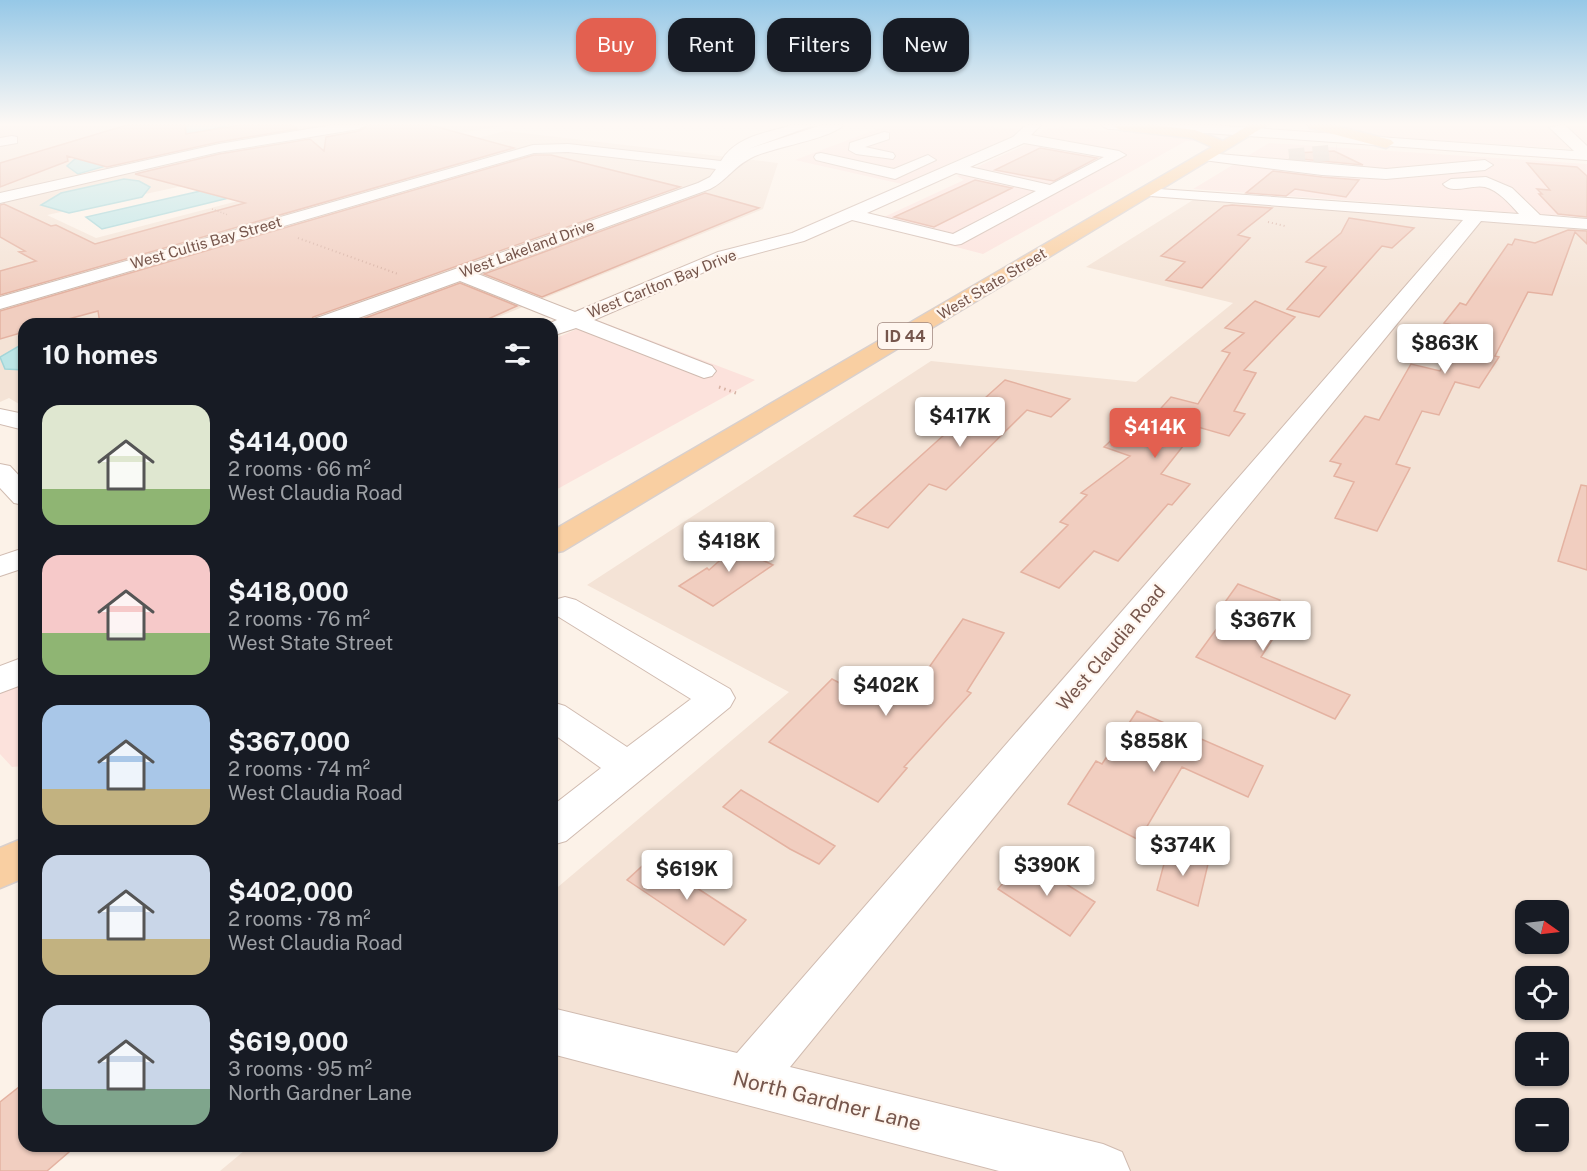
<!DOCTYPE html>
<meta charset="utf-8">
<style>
:root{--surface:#171b24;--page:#20242c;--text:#f1f3f6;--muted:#9ea1a6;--accent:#e36050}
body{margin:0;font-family:"Public Sans",sans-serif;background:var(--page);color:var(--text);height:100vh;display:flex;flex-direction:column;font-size:22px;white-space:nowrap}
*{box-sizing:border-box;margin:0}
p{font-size:20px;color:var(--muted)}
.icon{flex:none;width:33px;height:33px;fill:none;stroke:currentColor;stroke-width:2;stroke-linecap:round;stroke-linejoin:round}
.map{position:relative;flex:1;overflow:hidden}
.details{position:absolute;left:18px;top:318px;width:540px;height:834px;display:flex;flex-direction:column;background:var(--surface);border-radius:18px;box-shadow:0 2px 4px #0004}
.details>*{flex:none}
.banner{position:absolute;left:576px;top:18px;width:570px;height:54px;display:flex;gap:12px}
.needle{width:39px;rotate:104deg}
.fabs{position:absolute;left:1515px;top:900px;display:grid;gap:12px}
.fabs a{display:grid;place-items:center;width:54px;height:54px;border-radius:12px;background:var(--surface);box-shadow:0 2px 4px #0004;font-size:30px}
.price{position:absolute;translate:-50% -51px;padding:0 14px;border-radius:6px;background:#fff;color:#222;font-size:20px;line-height:39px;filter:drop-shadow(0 2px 3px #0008)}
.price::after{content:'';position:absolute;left:50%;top:36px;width:18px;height:14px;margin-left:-9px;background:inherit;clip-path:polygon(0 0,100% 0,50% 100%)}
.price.active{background:var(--accent);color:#fff}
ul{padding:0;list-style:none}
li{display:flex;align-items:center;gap:18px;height:150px;padding:0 24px}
li span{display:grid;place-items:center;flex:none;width:168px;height:120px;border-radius:18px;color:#555}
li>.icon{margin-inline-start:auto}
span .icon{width:72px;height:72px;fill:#fffc;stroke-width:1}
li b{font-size:26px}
h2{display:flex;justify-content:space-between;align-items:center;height:72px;padding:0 24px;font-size:26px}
.chip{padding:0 21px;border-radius:18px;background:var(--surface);box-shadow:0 2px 4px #0004;font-size:21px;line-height:54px}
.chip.active{background:var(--accent);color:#fff}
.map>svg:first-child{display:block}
.residential{fill:#f4e3d6;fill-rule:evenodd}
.commercial{fill:#fce2dc}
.water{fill:#bce5e6;stroke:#a3d5d8;stroke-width:1.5}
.building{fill:#f1cec0;stroke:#e4b2a1;stroke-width:1.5}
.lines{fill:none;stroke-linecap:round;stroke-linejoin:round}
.minor-tunnel{stroke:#dacbc1;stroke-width:16;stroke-dasharray:16 8;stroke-linecap:butt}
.minor-casing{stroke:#d0bbb0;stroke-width:2}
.major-casing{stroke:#d9d0cd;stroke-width:3}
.path-far2{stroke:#d7b1a3;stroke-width:1.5;stroke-dasharray:1 2;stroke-linecap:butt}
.path-far1{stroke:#d7b1a3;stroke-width:2;stroke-dasharray:1 3;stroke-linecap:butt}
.path{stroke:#d7b1a3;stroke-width:3;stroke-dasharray:1.5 4;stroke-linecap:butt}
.minor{fill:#fff;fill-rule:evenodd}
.major{fill:#f9cfa2;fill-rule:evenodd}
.labels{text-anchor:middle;stroke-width:4.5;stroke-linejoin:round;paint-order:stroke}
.far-street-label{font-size:15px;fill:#76564c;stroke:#fff6ef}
.shield{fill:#fff6ef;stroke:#9f867d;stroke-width:1.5}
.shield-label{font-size:16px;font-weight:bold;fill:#76564c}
.street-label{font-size:18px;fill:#76564c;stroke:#fff6ef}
.near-street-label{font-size:21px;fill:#76564c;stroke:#fff6ef}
</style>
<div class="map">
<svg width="1587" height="1171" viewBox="0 0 1587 1171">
<rect width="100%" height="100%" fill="#fcf2e8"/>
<path class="residential" d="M0 125H509L342 152 47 215 96 238 505 131 778 163 763 209 481 324H24V407L9 398 0 402Z
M1193 200 1587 229V1171H220L250 1146H552V892L789 692 587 585 931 361 1136 382 1233 303 1086 267ZM1526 910H1558V944H1526ZM1526 976H1558V1010H1526ZM1526 1042H1558V1076H1526ZM1526 1108H1558V1142H1526Z"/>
<path class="commercial" d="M888 125H942L1019 128 1013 136 902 184 795 160Z
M1324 125H1587V150L1369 136Z
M1060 127 1197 138 1196 141H1186L983 254 869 224 964 180 957 176 1034 141 1042 130Z
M1269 143 1587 164V218L1193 189Z
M597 320 755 380 552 492V340Z
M24 659V766L12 767 0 754V671Z"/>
<path class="water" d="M135 125H233L117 148 116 163 78 174 67 166 75 159 143 134Z
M359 155 237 196 102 229 86 217Z
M124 179 139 181 150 187 142 197 69 213 41 205 61 193Z
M24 343V370L5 369 0 357Z"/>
<path class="building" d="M127 125H185L186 134 241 125H293L297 129 219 142 107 167 67 156 68 161 0 187V163Z
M368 125H430L514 148 0 295V271L36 261 19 252 25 251 0 237V205L4 204 51 226 56 225 95 244 245 203 135 174 219 154 310 139 324 151 326 137 359 131Z
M1040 148 1097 158 1054 181 995 170Z
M1334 151 1363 165 1290 158 1295 153Z
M534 155H551L680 187 313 317 309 324H100L98 311 50 324H24V332L0 339V311Z
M1527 163 1577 167 1587 176V217L1558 214 1539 194H1542L1537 189 1550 190Z
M1273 171 1322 177 1359 180 1346 197 1295 189 1286 196 1246 193Z
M975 180 1012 188 934 227 894 217Z
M705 193 759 208 542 297 484 274Z
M1232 205 1272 208 1238 235 1250 238 1202 288 1166 280 1185 262 1161 256 1224 206Z
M1349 218 1414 228 1392 248 1382 246 1319 317 1287 309 1326 267 1306 262 1341 233Z
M1568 230 1587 231V244L1575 232 1552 295 1528 292 1495 356 1499 357 1479 388 1455 382 1439 415 1422 411 1396 464 1410 468 1377 531 1335 518 1354 482 1334 476 1341 464 1330 461 1365 416 1379 420 1411 364 1440 371 1461 327 1444 323 1460 303 1466 305 1508 244 1512 245 1515 239 1535 243Z
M460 283 517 306 477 324H349Z
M1255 301 1295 317 1244 370 1256 373 1234 411 1245 414 1229 436 1198 427 1161 474 1190 484 1172 505 1168 504 1118 561 1094 551 1059 588 1021 572 1068 525 1060 522 1087 495 1081 493 1130 456 1104 447 1131 422 1145 426 1171 397 1198 404 1230 353 1222 351 1244 333 1225 328Z
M1005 380 1070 399 1051 417 1027 410 946 490 929 484 888 528 854 516Z
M1581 485 1587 486V570L1558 561Z
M744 539 773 550 762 560 773 565 713 606 679 586 707 568 709 570Z
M1238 584 1280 600 1272 611 1287 617 1261 657 1350 695 1335 719 1196 657 1229 612 1220 609Z
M963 619 1004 633 967 691 971 693 904 767 907 768 878 802 769 742 832 679 876 702 901 678 916 686Z
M1137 711 1263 766 1248 797 1182 767 1139 840 1068 804 1096 761 1102 764Z
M741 790 835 846 819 864 790 849 723 807Z
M1168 849 1208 864 1198 906 1157 890Z
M651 858 746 920 724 945 627 880Z
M1024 858 1095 902 1070 936 998 889Z
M24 1083V1146H76L47 1171H0V1102Z"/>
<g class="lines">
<path class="minor-tunnel" d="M1289 157 1337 152"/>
<g class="minor-casing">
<path id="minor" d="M332 125H366L359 129 219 152 0 203V193L219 144Z
M792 125H814L748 149 822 125H844C829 139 776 147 755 156 733 166 728 180 710 189L478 274 575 312 718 252 792 233 1013 137 1026 125H1041L1031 135 1119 151 1126 155 961 244 955 245 852 220 804 241 732 260 594 320 712 366 716 371 712 376 704 378 576 328 552 336V324H548L557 320 460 281 342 324H311L314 319 698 183 710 177 716 169 568 152 534 153 0 309V297L533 145 568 144 721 161C736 136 766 133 792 125ZM1024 143 1104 157 1050 185 970 167ZM956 173 1036 191 953 234 867 213Z
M1101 125H1212L1574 151 1549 127 1565 125 1587 146V160L1206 133 1108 129Z
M884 132 889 133V139L865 147 893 153 895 156 893 159 856 154 849 150 850 143Z
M12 136 17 137V143L0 146V138Z
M821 153 894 169 928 155 936 160 895 179 816 160 814 157 816 154Z
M1208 153 1386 169 1485 160 1493 165 1485 170 1386 179 1322 175 1203 160 1201 157 1203 154Z
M1486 177 1512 188 1540 215 1587 219V229L1481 221 790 1067 1103 1144 1122 1152 1130 1171H999L552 1054V1008L737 1053 1463 220 1150 196 1144 194 1142 191 1144 188 1519 214C1509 203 1499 191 1485 187 1472 184 1452 195 1443 184L1451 179Z
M0 409 24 414V430L0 424Z
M0 464 10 466 24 481V505L14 503 0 488Z
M24 548V568L0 576V556Z
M565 597 576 600 730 689 735 698 730 707 566 841 552 845V806L601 768 552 733V702L565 706 627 747 691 699 554 614V600Z
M24 657V684L0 693V666Z"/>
</g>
<g class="major-casing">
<path id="major" d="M1154 125 1195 130 1223 141 1249 125H1267L563 551 552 553V531L1212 147 1192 138 1120 130 1113 126Z
M1308 125H1333L1391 140 1394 143 1386 148 1310 128Z
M24 838V878L0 888V848Z"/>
</g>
<path class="path-far2" d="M212 209 228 215"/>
<path class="path-far1" d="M1268 222 1285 226
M298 238 398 274"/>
<path class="path" d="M719 387 736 393"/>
<use href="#minor" class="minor"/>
<use href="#major" class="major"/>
</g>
<linearGradient id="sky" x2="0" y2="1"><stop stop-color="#96c8e7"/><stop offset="0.43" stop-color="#fef9f5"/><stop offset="1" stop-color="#fef9f5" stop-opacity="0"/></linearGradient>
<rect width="1587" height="289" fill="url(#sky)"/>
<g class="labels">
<g class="far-street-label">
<text transform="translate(206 243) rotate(-16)" y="5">West Cultis Bay Street</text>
<text transform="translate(527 249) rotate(-20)" y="5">West Lakeland Drive</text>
<text transform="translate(662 284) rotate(-22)" y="5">West Carlton Bay Drive</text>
<text transform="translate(992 284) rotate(-31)" y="5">West State Street</text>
</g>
<rect class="shield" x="878" y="323" width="54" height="26" rx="4.5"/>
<g class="shield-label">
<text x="905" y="342">ID 44</text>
</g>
<g class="street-label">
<text transform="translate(1111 648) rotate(-50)" y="6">West Claudia Road</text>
</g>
<g class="near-street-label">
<text transform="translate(827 1101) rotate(14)" y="7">North Gardner Lane</text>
</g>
</g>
</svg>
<div class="fabs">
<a><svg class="needle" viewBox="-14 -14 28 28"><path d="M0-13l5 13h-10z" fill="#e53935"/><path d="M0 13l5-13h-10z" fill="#9ea1a6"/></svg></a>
<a><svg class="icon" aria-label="locate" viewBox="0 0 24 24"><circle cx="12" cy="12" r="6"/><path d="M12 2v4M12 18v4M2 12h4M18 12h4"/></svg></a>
<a>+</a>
<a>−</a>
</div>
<b class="price" style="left:1445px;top:375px">$863K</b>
<b class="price" style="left:960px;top:448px">$417K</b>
<b class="price active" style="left:1155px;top:459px">$414K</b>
<b class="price" style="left:729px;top:573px">$418K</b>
<b class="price" style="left:1263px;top:652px">$367K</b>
<b class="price" style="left:886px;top:717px">$402K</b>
<b class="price" style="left:1154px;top:773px">$858K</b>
<b class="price" style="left:1183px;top:877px">$374K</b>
<b class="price" style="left:1047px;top:897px">$390K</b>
<b class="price" style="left:687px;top:901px">$619K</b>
<div class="banner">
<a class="chip active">Buy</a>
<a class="chip">Rent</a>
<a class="chip">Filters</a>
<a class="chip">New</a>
</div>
<section class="details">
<h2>10 homes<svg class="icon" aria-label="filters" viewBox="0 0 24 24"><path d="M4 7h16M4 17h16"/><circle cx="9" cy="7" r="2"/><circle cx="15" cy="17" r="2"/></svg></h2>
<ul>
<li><span style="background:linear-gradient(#dfe7d0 70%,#8fb573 0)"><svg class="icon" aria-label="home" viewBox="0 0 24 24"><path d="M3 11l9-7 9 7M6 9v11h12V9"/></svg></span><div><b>$414,000</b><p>2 rooms · 66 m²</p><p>West Claudia Road</p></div></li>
<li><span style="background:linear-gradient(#f6c9c9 65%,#8fb573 0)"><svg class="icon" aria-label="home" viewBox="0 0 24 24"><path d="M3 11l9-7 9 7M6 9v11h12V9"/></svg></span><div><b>$418,000</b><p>2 rooms · 76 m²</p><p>West State Street</p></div></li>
<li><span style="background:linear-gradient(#a9c7e8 70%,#c2b280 0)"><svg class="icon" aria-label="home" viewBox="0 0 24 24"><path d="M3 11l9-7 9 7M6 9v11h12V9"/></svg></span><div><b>$367,000</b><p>2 rooms · 74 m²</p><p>West Claudia Road</p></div></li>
<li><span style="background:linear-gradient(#c9d6e8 70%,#c2b280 0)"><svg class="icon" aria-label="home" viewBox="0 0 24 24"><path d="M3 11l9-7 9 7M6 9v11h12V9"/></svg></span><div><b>$402,000</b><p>2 rooms · 78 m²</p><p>West Claudia Road</p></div></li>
<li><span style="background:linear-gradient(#c9d6e8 70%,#7fa58c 0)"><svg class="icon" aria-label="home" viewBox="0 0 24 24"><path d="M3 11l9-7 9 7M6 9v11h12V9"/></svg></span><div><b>$619,000</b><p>3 rooms · 95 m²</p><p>North Gardner Lane</p></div></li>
</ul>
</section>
</div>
